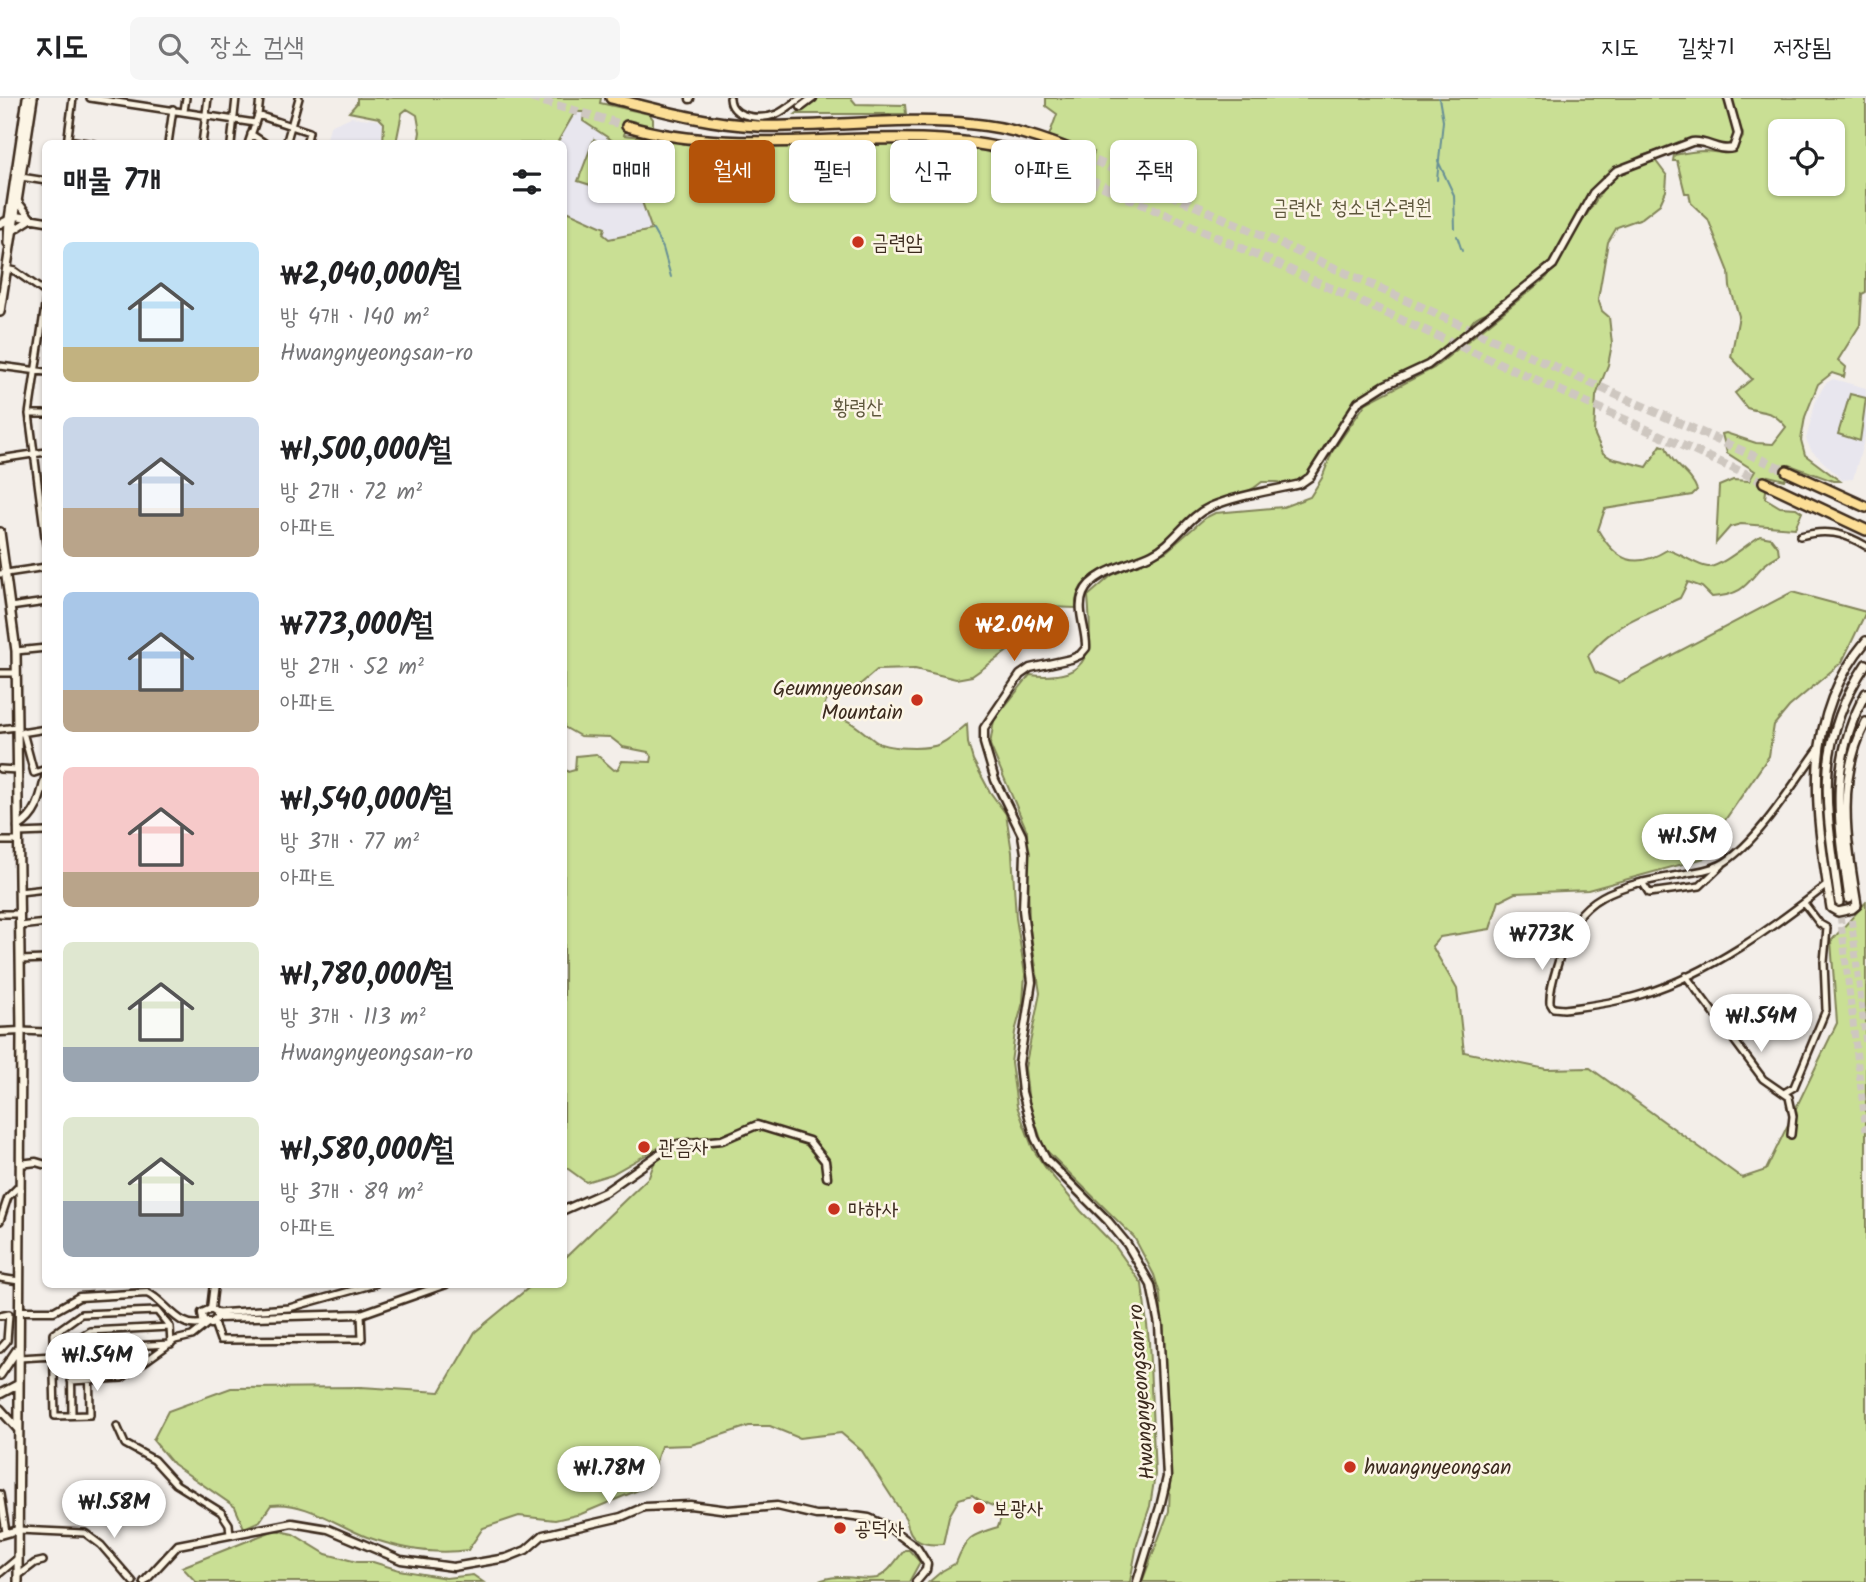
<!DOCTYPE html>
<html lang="ko">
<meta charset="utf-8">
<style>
:root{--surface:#fff;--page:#f6f6f6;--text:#202124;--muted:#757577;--line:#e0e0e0;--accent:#b45309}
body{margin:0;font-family:Kalam,"Poor Story",sans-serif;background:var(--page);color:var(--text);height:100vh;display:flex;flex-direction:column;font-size:26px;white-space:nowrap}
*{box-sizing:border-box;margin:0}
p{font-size:23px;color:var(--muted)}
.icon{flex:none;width:38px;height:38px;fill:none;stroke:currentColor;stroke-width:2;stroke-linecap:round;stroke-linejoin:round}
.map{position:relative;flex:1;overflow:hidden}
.panel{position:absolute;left:42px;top:42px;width:525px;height:1148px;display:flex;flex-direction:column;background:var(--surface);border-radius:10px;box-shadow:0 2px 5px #0004}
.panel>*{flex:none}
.top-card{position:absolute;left:588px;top:42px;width:665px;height:63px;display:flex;gap:14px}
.controls{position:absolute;left:1768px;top:21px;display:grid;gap:14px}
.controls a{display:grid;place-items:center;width:77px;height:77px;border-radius:10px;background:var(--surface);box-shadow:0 2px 5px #0004;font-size:35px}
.price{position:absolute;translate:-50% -60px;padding:0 16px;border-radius:24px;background:#fff;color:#222;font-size:23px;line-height:46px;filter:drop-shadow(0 2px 4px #0008)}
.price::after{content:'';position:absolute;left:50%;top:42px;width:21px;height:16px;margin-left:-10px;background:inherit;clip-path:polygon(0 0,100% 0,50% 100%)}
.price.current{background:var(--accent);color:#fff}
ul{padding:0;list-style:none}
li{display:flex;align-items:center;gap:21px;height:175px;padding:0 21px}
li span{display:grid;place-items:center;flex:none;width:196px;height:140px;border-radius:10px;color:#555}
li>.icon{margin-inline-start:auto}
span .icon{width:84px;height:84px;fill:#fffc;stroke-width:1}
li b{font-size:30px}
h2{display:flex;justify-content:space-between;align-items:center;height:84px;padding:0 21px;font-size:30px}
.pill{padding:0 24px;border-radius:10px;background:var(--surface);box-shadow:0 2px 5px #0004;font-size:24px;line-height:63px}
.pill.current{background:var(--accent);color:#fff}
header{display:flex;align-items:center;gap:42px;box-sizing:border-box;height:98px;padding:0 35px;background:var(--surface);border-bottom:2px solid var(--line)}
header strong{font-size:33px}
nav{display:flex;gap:38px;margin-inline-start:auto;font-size:24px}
.search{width:490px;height:63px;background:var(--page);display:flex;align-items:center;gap:18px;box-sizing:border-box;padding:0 24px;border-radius:10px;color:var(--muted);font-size:26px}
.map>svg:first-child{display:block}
.built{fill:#e8e6ee}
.green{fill:#c9df94;stroke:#828459;stroke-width:2;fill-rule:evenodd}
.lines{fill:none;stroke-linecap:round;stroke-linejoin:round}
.stream{stroke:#689095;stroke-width:2}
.secondary-tunnel{stroke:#cec7c0;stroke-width:7;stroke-dasharray:7 3.5;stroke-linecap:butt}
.trunk-tunnel{stroke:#cec7c0;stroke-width:9;stroke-dasharray:9 4.5;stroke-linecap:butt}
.minor-casing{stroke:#3b2a1e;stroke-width:10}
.tertiary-casing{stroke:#3b2a1e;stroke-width:11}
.secondary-casing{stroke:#3b2a1e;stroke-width:12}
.trunk-casing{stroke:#3b2a1e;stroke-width:14}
.minor{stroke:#fcf5e5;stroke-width:5}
.tertiary{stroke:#fcf5e5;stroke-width:6}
.secondary{stroke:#fcf5e5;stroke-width:7}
.trunk{stroke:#fcde96;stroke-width:9}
.poi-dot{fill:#c8321e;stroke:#fcf5e5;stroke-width:2.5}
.labels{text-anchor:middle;stroke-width:5;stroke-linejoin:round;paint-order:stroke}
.park-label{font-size:21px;fill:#5e573c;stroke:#fcf5e5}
.poi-label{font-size:21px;fill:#3b2a1e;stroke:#fcf5e5;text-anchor:start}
.street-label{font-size:21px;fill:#3b2a1e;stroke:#fcf5e5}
</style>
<header>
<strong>지도</strong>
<div class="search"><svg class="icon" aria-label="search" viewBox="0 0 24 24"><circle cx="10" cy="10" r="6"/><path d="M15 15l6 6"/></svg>장소 검색</div>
<nav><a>지도</a><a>길찾기</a><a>저장됨</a></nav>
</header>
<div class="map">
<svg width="1866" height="1484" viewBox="0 0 1866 1484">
<rect width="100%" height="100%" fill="#f3eee9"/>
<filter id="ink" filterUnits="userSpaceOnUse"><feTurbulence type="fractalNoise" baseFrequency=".0143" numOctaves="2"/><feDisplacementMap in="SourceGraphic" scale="14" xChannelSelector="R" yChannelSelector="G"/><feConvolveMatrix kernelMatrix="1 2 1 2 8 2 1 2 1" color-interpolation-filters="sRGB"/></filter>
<g filter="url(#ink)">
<path class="built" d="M578 13 585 14 631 55 637 71 636 87 653 132 609 141 603 136 605 130 567 113 564 119V46H557L575 14Z
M351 19 378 22 383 26 381 45 326 46 330 28Z
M1833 281 1866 290V335L1853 381 1842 382 1811 352 1806 341 1816 302 1825 286Z"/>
<path class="green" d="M357 0H601L600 5 649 16 653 21V27L649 30 627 25 624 37 734 48 927 44 972 46 1043 65V69L1085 89 1093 75 1086 71 1094 54 1049 38 1057 16 1046 8V0H1725L1733 24 1734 42 1725 48 1695 41 1641 58 1614 72 1593 92 1551 165 1492 214C1481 215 1472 220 1468 232L1429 263 1364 297 1330 341 1309 376 1295 385 1282 387 1278 384H1262C1244 400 1226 397 1207 407 1190 417 1178 436 1162 447 1135 464 1073 468 1076 510L1048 509 1009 552 972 578 956 581 915 571 877 572 850 595H830L825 605 827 617C852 621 855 628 875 643 885 651 928 652 940 646 950 641 959 633 967 626L968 645 973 662 990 694 1006 716 1012 754 1016 820 1025 876 1023 904 1015 934 1011 965 1017 1008 1033 1051 1045 1069 1081 1113 1115 1148 1142 1186 1149 1243 1155 1377 1150 1408 1137 1447 1130 1484H929L942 1473 956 1465C966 1439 971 1437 998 1429L1003 1414C994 1407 982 1405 972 1397L959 1401 949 1418 943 1446C922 1448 910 1444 906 1421L862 1353 841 1335 799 1340 770 1328H749L691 1347 661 1348 648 1388 581 1416 555 1422 519 1418 483 1430 468 1452C435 1457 398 1450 367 1439 338 1428 304 1402 271 1407L260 1423 244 1430 235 1409 173 1366 153 1342 168 1313 231 1290 361 1289 440 1294 475 1234 532 1187 564 1186V1161L649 1079 660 1049 612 1076 586 1084 564 1068V670L568 674 575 672 576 658 596 656 614 672 618 671 622 663 651 664 652 659 648 654 623 649 610 639 580 638 564 629V119L567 113 605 130 603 136 609 141 652 132 636 87 637 70 631 55 583 23 584 14H575L557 45 418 46 420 34 417 17 407 11 402 15 396 45H383L384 25 379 20 349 14 357 5Z
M817 0H851L856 6 905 7 906 16H796Z
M1732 0H1866V194L1862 196 1860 227 1838 262 1846 269 1844 279 1832 275 1818 286 1805 319 1801 342 1805 357 1840 383H1833L1790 367 1785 382 1768 378 1765 400 1780 409 1796 410 1802 414 1795 430 1741 426 1730 429 1716 445 1719 388 1733 382 1749 383 1755 373 1727 355 1722 336 1726 335 1756 345 1773 346 1786 329C1771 311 1767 316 1747 310L1735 295 1752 281 1731 259 1739 218 1730 189 1729 174 1708 121 1691 105 1689 95H1685L1677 63H1673L1674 57C1684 55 1694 53 1704 53 1725 54 1731 62 1743 39ZM1780 33H1832V86H1780Z
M594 41 632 63 627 89 622 88 619 96 578 83Z
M1655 62 1667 78 1666 93 1660 106 1642 120 1617 129 1608 144 1598 201 1602 213 1609 219 1612 246 1608 267 1596 298 1594 335 1603 355 1611 360 1647 369 1661 347 1666 349C1672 368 1691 374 1697 392L1692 397 1605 411 1598 432C1616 463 1635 472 1667 452 1681 455 1696 468 1708 469 1719 470 1749 445 1760 438L1771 440 1778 449 1779 457C1746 474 1756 496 1712 499L1702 489 1688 484 1680 500C1644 517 1613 525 1588 558L1595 574 1619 585 1792 494 1866 514 1842 564 1789 609 1774 627 1769 658 1710 744 1705 760 1588 792 1515 795 1499 803 1490 831 1440 839 1432 848 1457 891 1464 954 1546 971 1590 970 1742 1080 1766 1072 1837 925 1831 843 1866 804V1484H1142L1169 1413 1171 1355 1160 1196 1154 1177 1134 1139 1044 1050 1029 1006 1025 970 1040 895 1029 825 1027 733 990 647 994 622 1030 577C1095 584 1092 549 1088 498L1112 477 1166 454 1205 420 1215 415 1283 409 1310 399 1322 380 1332 354 1366 305 1434 270 1547 179 1607 85 1623 74Z
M1850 296 1866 300 1860 343 1838 336Z
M275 1432 293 1436 326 1456 357 1464H373L399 1472 446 1480 473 1477 483 1484H196L182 1469Z
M905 1452H909L920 1464 909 1484H817C841 1473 860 1484 877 1480 890 1474 896 1461 905 1452Z"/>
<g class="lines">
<path class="stream" d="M1438 63 1454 97 1455 131
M637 71 645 59 647 40
M1437 82 1443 23 1439 0
M653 132 663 150 671 179
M1457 138 1462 153"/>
<path class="secondary-tunnel" d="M1849 801 1866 946
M1839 808 1866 1033"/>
<path class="trunk-tunnel" d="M531 0 627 28
M1071 52 1787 373
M1053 66 1764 384"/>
<g class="minor-casing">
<path id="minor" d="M90 0 255 25
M730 0C731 21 762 22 777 16 786 12 793 5 801 0
M184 13 186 0
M258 17 309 34 306 46
M251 36 266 46
M67 42 94 46
M67 46 73 0
M168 46 173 11
M202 46 208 0
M231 46 236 0
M248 46 258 17 260 0
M286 46 299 0
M21 79 46 83
M6 171 15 173 46 195
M46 201 29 316 46 446
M0 268 46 274
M29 316H46
M0 361 46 354
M1800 438C1825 431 1843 434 1866 448
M0 476 46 469
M10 509 46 504
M16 553 46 550
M0 575H16
M0 631 17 629
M23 634 34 675 46 671
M21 635 46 631
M1817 653C1793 686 1759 742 1725 764 1713 772 1697 773 1684 776 1626 787 1576 792 1560 858 1556 873 1549 890 1550 905L1553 910 1564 911C1590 908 1618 904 1643 896 1711 875 1772 830 1827 787
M0 671 18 672
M18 735 46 734
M0 743H19
M1642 784 1649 795 1700 788 1722 767
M19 794 46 791
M0 816H20
M20 828 46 825
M20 862 46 861
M1686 878 1763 981 1789 999 1793 1018 1791 1037
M21 933 46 934
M1784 995 1794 989 1826 912 1824 864 1827 830 1820 826 1804 805
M0 1123 8 1099 20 1087
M0 1180 19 1183
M157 1213 170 1229 171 1246 89 1250 90 1317 55 1318 53 1236 81 1216Z
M217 1215 289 1210 375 1186
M0 1218 9 1216 7 1243 0 1251
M214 1225 220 1242 362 1241 361 1216
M19 1260 71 1257
M89 1266 142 1263
M71 1283 122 1280 175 1242 192 1238 207 1226
M72 1317 71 1245 90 1233 170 1229
M117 1328 125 1346 154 1362 176 1386 221 1414 229 1426 230 1437
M0 1396 6 1434
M18 1432 85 1435 101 1447 133 1484
M0 1475 18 1460
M18 1478 35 1465 43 1463"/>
</g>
<g class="tertiary-casing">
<path id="tertiary" d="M690 1V0
M801 9 813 0
M0 126 16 118 46 123
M14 132 31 121 18 104
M18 729C38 717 41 697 46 676
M0 934 21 933
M20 1066 36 1064 46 1067
M564 1112 605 1094 659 1056 678 1046 722 1042 757 1027 809 1043 825 1063 827 1079
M211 1211 214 1186
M19 1213H54L79 1199 147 1195C166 1203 179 1234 205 1225
M217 1220V1215L211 1211 202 1215 203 1222 211 1226 217 1220 361 1216 446 1186
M0 1437 18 1432
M144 1484 178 1447 292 1425 328 1431 401 1462 453 1469 506 1460 526 1452 543 1437 621 1419 644 1409 690 1407 728 1412 777 1408 816 1417H847L869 1420 887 1428 917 1450 927 1466 926 1472 916 1484
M1137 1484 1160 1409 1167 1379 1159 1227 1151 1187 1127 1146 1108 1123 1046 1061 1035 1040 1022 994 1019 966 1032 884 1023 812 1025 755 1022 737 995 682 984 645V630L1020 577 1030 570 1071 561 1080 557 1086 550C1087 533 1076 512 1083 496 1092 473 1132 466 1152 456 1175 445 1187 419 1210 409 1238 397 1271 393 1300 386L1310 379 1358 304 1385 287 1428 267 1553 167 1593 95 1616 73 1692 44C1707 42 1718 54 1733 50L1738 36 1728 0"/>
</g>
<g class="secondary-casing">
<path id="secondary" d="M8 145 9 121 27 0
M0 214 33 0
M0 434 16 553 21 933 18 1484
M1866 543C1799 624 1816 714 1831 810L1838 814 1852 811 1857 807C1847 745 1835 682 1866 624
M1849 801C1839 727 1827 664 1866 595
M1839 804C1827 711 1811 649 1866 566
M0 1277 19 1249
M0 1296 19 1286
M0 1311 18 1331"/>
</g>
<g class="trunk-casing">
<path id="trunk" d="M611 0C659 12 708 26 758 28 830 30 902 18 973 26 1008 29 1039 39 1071 52
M627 28C768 69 917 11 1053 66
M1787 373 1866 409
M1764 384 1866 432"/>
</g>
<use href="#minor" class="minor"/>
<use href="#tertiary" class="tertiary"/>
<use href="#secondary" class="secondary"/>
<use href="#trunk" class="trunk"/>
</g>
</g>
<g class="poi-dot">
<circle cx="858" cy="144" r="7"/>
<circle cx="917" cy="602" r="7"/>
<circle cx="644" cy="1049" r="7"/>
<circle cx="834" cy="1111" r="7"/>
<circle cx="1350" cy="1369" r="7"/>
<circle cx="979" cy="1410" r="7"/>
<circle cx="840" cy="1430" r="7"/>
</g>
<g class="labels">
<g class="park-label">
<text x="1352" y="116">금련산 청소년수련원</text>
<text x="858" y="316">황령산</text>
</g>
<g class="poi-label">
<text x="872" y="151">금련암</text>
<text x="903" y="597" text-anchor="end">Geumnyeonsan<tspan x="903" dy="24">Mountain</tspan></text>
<text x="658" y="1056">관음사</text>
<text x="848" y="1118">마하사</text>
<text x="1364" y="1376">hwangnyeongsan</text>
<text x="993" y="1417">보광사</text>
<text x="854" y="1437">공덕사</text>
</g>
<g class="street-label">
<text transform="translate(1141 1294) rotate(-94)" y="7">Hwangnyeongsan-ro</text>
</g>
</g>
</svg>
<div class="controls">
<a><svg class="icon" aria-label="locate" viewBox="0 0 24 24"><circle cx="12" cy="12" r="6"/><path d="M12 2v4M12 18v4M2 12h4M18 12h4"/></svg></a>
</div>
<b class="price current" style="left:1014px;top:565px">₩2.04M</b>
<b class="price" style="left:1687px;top:776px">₩1.5M</b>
<b class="price" style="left:1542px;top:874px">₩773K</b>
<b class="price" style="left:1761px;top:956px">₩1.54M</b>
<b class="price" style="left:97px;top:1295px">₩1.54M</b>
<b class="price" style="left:609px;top:1408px">₩1.78M</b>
<b class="price" style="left:114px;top:1442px">₩1.58M</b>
<div class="top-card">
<a class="pill">매매</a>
<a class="pill current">월세</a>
<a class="pill">필터</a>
<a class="pill">신규</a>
<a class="pill">아파트</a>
<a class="pill">주택</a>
</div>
<section class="panel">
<h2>매물 7개<svg class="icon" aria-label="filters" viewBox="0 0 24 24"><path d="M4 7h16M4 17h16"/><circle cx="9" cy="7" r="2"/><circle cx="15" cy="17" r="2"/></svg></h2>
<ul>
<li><span style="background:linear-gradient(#bfe0f5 75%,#c2b280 0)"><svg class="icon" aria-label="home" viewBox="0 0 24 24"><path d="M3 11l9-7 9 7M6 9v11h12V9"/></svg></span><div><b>₩2,040,000/월</b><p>방 4개 · 140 m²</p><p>Hwangnyeongsan-ro</p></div></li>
<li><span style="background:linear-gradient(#c9d6e8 65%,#b9a48a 0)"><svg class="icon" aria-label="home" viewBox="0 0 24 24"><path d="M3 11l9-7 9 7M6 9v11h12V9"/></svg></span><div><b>₩1,500,000/월</b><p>방 2개 · 72 m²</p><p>아파트</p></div></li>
<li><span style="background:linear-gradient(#a9c7e8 70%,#b9a48a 0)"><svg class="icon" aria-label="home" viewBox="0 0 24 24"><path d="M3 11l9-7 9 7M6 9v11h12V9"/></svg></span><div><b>₩773,000/월</b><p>방 2개 · 52 m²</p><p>아파트</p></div></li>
<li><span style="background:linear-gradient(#f6c9c9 75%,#b9a48a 0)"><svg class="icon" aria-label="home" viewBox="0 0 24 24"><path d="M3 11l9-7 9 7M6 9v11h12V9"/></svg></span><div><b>₩1,540,000/월</b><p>방 3개 · 77 m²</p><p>아파트</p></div></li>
<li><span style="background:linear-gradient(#dfe7d0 75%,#9aa5b1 0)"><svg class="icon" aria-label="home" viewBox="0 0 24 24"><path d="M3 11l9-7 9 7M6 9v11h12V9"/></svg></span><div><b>₩1,780,000/월</b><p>방 3개 · 113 m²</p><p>Hwangnyeongsan-ro</p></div></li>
<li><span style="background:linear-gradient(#dfe7d0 60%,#9aa5b1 0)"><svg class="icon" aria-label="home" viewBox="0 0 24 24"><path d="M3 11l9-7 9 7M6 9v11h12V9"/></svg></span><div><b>₩1,580,000/월</b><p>방 3개 · 89 m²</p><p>아파트</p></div></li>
</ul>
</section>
</div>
